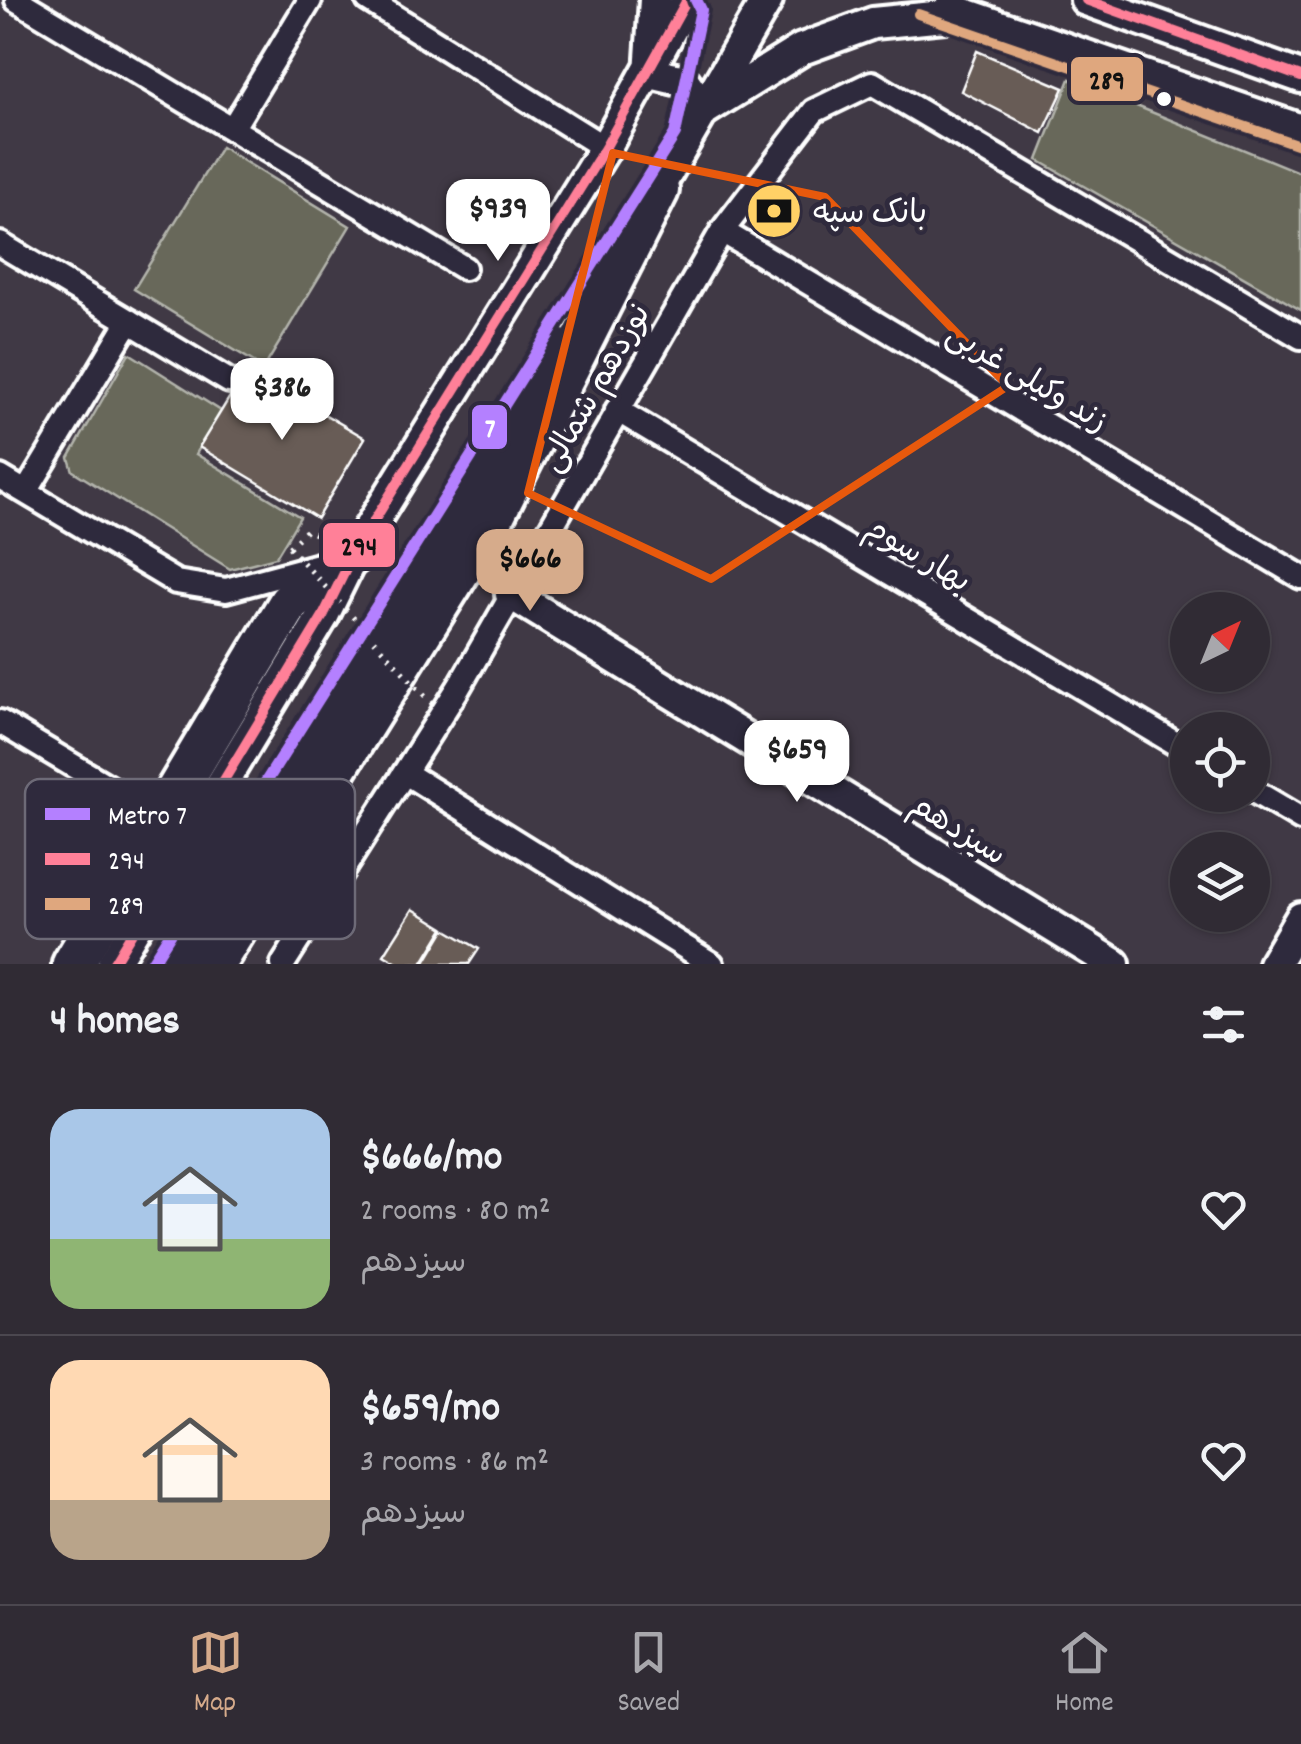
<!DOCTYPE html>
<meta charset="utf-8">
<style>
:root{--surface:#302b34;--page:#3c3740;--text:#f1f3f6;--muted:#a8a7ac;--line:#4b474f;--accent:#d6ab8b}
body{margin:0;font-family:Dekko,"Playpen Sans Arabic",sans-serif;background:var(--page);color:var(--text);height:100vh;display:flex;flex-direction:column;font-size:38px;white-space:nowrap}
*{box-sizing:border-box;margin:0}
p{font-size:32px;color:var(--muted)}
.icon{flex:none;width:55px;height:55px;fill:none;stroke:currentColor;stroke-width:2;stroke-linecap:round;stroke-linejoin:round}
.map{position:relative;height:964px;overflow:hidden}
.panel{display:flex;flex-direction:column;background:var(--surface);flex:1}
.panel>*{flex:none}
.needle{width:65px;rotate:43deg}
.tools{position:absolute;left:1170px;top:592px;display:grid;gap:20px}
.tools a{display:grid;place-items:center;width:100px;height:100px;border-radius:50%;background:var(--surface);box-shadow:0 2px 8px #0004,0 0 0 2px var(--line);font-size:50px}
.price{position:absolute;translate:-50% -85px;padding:0 22px;border-radius:20px;background:#fff;color:#222;font-size:32px;line-height:65px;filter:drop-shadow(0 2px 5px #0008)}
.price::after{content:'';position:absolute;left:50%;top:60px;width:30px;height:22px;margin-left:-15px;background:inherit;clip-path:polygon(0 0,100% 0,50% 100%)}
.price.current{background:var(--accent);color:#111}
ul{padding:0;list-style:none}
li{display:flex;align-items:center;gap:30px;height:250px;padding:0 50px}
li+li{border-top:2px solid var(--line)}
li span{display:grid;place-items:center;flex:none;width:280px;height:200px;border-radius:30px;color:#555}
li>.icon{margin-inline-start:auto}
span .icon{width:120px;height:120px;fill:#fffc;stroke-width:1}
li b{font-size:42px}
h2{display:flex;justify-content:space-between;align-items:center;height:120px;padding:0 50px;font-size:42px}
.menu{display:flex;justify-content:space-around;align-items:center;height:140px;border-top:2px solid var(--line);background:var(--surface);font-size:28px;color:var(--muted)}
.menu a{display:grid;justify-items:center;gap:5px}
.menu .current{color:var(--accent)}
.map>svg:first-child{display:block}
.green{fill:#67685a;stroke:#b3b4ac;stroke-width:2.5}
.building{fill:#685c57;stroke:#fff;stroke-width:2.5}
.lines{fill:none;stroke-linecap:round;stroke-linejoin:round}
.street-casing{stroke:#fff;stroke-width:30}
.secondary-casing{stroke:#fff;stroke-width:38}
.highway-casing{stroke:#fff;stroke-width:48}
.path{stroke:#fff;stroke-width:5;stroke-dasharray:2.5 8;stroke-linecap:butt}
.street{stroke:#2f2a3d;stroke-width:22}
.secondary{stroke:#2f2a3d;stroke-width:30}
.highway{stroke:#2f2a3d;stroke-width:40}
.path-bridge{stroke:#fff;stroke-width:5;stroke-dasharray:2.5 8;stroke-linecap:butt}
.bus-1-casing{stroke:#2f2a3d;stroke-width:18}
.bus-2-casing{stroke:#2f2a3d;stroke-width:18}
.bus-1{stroke:#ff8098;stroke-width:10}
.bus-2{stroke:#dfa77e;stroke-width:10}
.metro-1-casing{stroke:#2f2a3d;stroke-width:20}
.metro-1{stroke:#b480ff;stroke-width:12}
.marked{fill:none;stroke:#e8590c;stroke-width:8;stroke-linejoin:round}
.bus-dot{fill:#fff;stroke:#2f2a3d;stroke-width:4}
.labels{text-anchor:middle;stroke-width:10;stroke-linejoin:round;paint-order:stroke}
.poi-label{font-size:32px;fill:#fff;stroke:#2f2a3d;text-anchor:start}
.street-label{font-size:32px;fill:#fff;stroke:#2f2a3d}
.key{fill:#2f2a3d;stroke:#6d6a77;stroke-width:2.5}
.key-label{font-size:28px;fill:#fff}
.line-badge{stroke:#2f2a3d;stroke-width:4}
.badge-label{font-size:28px;text-anchor:middle;font-weight:bold;fill:#fff}
.pale-badge-label{font-size:28px;text-anchor:middle;font-weight:bold;fill:#111}
</style>
<div class="map">
<svg width="1301" height="964" viewBox="0 0 1301 964">
<rect width="100%" height="100%" fill="#403945"/>
<filter id="ink" filterUnits="userSpaceOnUse"><feTurbulence type="fractalNoise" baseFrequency=".01" numOctaves="2"/><feDisplacementMap in="SourceGraphic" scale="20" xChannelSelector="R" yChannelSelector="G"/><feConvolveMatrix kernelMatrix="1 2 1 2 8 2 1 2 1" color-interpolation-filters="sRGB"/></filter>
<g filter="url(#ink)">
<path class="green" d="M1070 79 1301 173V310L1038 160Z
M221 147 350 226 264 368 134 289Z
M129 353 221 411 196 454 300 517 276 557 230 569 73 471 69 458Z"/>
<path class="building" d="M977 51 1064 88 1043 133 961 91Z
M247 369 365 438 317 518 199 447Z
M413 909 444 928 422 964H399L384 955Z
M445 929 479 949 469 964H424Z"/>
<g class="lines">
<g class="street-casing">
<path id="street" d="M17 0 464 268
M368 0 605 148
M232 129 310 0
M722 231 1301 577
M0 244 229 381
M617 410 1188 751
M0 477 176 582 226 590 322 564
M26 492 129 321
M0 722 134 802
M407 774 712 964
M1252 790 1301 819
M283 964 459 687 722 231 814 111 872 83 1301 337"/>
</g>
<g class="secondary-casing">
<path id="secondary" d="M655 0 650 73 684 81 704 110 802 49 873 23 965 14
M1086 0 1301 77
M950 9 1301 130
M646 209 767 0
M511 594 1114 964
M113 964 323 616 354 553 605 148 687 0
M179 964 561 345
M1274 964 1301 918"/>
</g>
<g class="highway-casing">
<path id="highway" d="M73 964 289 603 354 553
M214 964 493 517 658 190"/>
</g>
<path class="path" d="M289 547 307 530 323 538"/>
<use href="#street" class="street"/>
<use href="#secondary" class="secondary"/>
<use href="#highway" class="highway"/>
<path class="path-bridge" d="M289 547 434 706"/>
<g class="bus-1-casing">
<path id="bus-1" d="M1086 0 1301 77
M113 964 323 616 354 553 605 148 687 0"/>
</g>
<g class="bus-2-casing">
<path id="bus-2" d="M918 14 1296 144"/>
</g>
<use href="#bus-1" class="bus-1"/>
<use href="#bus-2" class="bus-2"/>
<g class="metro-1-casing">
<path id="metro-1" d="M151 964 675 134 701 10 696 0"/>
</g>
<use href="#metro-1" class="metro-1"/>
</g>
</g>
<path class="marked" d="M613 153 825 197 1008 386 711 579 528 493Z"/>
<defs>
<g id="bank-disc" transform="scale(2.875)"><circle r="9.5" fill="#ffd166" stroke="#2f2a3d"/><path d="M-6-4H6V4H-6ZM0-2.3a2.3 2.3 0 1 0 0 4.6a2.3 2.3 0 1 0 0-4.6Z" fill="#111"/></g>
</defs>
<g fill-rule="evenodd">
<use href="#bank-disc" x="774" y="211"/>
</g>
<circle class="bus-dot" cx="1164" cy="99" r="9"/>
<g class="labels">
<g class="poi-label">
<text x="813" y="222">بانک سپه</text>
</g>
<g class="street-label">
<text transform="translate(1028 376) rotate(31)" y="11">زند وکیلی غربی</text>
<text transform="translate(594 387) rotate(-60)" y="11">نوزدهم شمالی</text>
<text transform="translate(919 553) rotate(31)" y="11">بهار سوم</text>
<text transform="translate(959 828) rotate(32)" y="11">سیزدهم</text>
</g>
</g>
<rect x="25" y="779" width="330" height="160" rx="15" class="key"/>
<rect x="45" y="808" width="45" height="12" fill="#b480ff"/>
<rect x="45" y="853" width="45" height="12" fill="#ff8098"/>
<rect x="45" y="898" width="45" height="12" fill="#dfa77e"/>
<g class="key-label">
<text x="108" y="824">Metro 7</text>
<text x="108" y="869">294</text>
<text x="108" y="914">289</text>
</g>
<g class="line-badge">
<rect x="1069" y="55" width="76" height="48" rx="10" fill="#dfa77e"/>
<rect x="470" y="403" width="39" height="48" rx="10" fill="#b480ff"/>
<rect x="321" y="521" width="76" height="48" rx="10" fill="#ff8098"/>
</g>
<g class="badge-label">
<text x="490" y="437">7</text>
</g>
<g class="pale-badge-label">
<text x="1107" y="89">289</text>
<text x="359" y="555">294</text>
</g>
</svg>
<div class="tools">
<a><svg class="needle" viewBox="-14 -14 28 28"><path d="M0-13l5 13h-10z" fill="#e53935"/><path d="M0 13l5-13h-10z" fill="#a8a7ac"/></svg></a>
<a><svg class="icon" aria-label="locate" viewBox="0 0 24 24"><circle cx="12" cy="12" r="6"/><path d="M12 2v4M12 18v4M2 12h4M18 12h4"/></svg></a>
<a><svg class="icon" aria-label="layers" viewBox="0 0 24 24"><path d="M12 4l9 5-9 5-9-5zM3 14l9 5 9-5"/></svg></a>
</div>
<b class="price" style="left:498px;top:264px">$939</b>
<b class="price" style="left:282px;top:443px">$386</b>
<b class="price current" style="left:530px;top:614px">$666</b>
<b class="price" style="left:797px;top:805px">$659</b>
</div>
<section class="panel">
<h2>4 homes<svg class="icon" aria-label="filters" viewBox="0 0 24 24"><path d="M4 7h16M4 17h16"/><circle cx="9" cy="7" r="2"/><circle cx="15" cy="17" r="2"/></svg></h2>
<ul>
<li><span style="background:linear-gradient(#a9c7e8 65%,#8fb573 0)"><svg class="icon" aria-label="home" viewBox="0 0 24 24"><path d="M3 11l9-7 9 7M6 9v11h12V9"/></svg></span><div><b>$666/mo</b><p>2 rooms · 80 m²</p><p>سیزدهم</p></div><svg class="icon" aria-label="heart" viewBox="0 0 24 24"><path d="M12 20l-8-8c-3-5 5-10 8-4 3-6 11-1 8 4z"/></svg></li>
<li><span style="background:linear-gradient(#ffd9b3 70%,#b9a48a 0)"><svg class="icon" aria-label="home" viewBox="0 0 24 24"><path d="M3 11l9-7 9 7M6 9v11h12V9"/></svg></span><div><b>$659/mo</b><p>3 rooms · 86 m²</p><p>سیزدهم</p></div><svg class="icon" aria-label="heart" viewBox="0 0 24 24"><path d="M12 20l-8-8c-3-5 5-10 8-4 3-6 11-1 8 4z"/></svg></li>
</ul>
</section>
<nav class="menu">
<a class="current"><svg class="icon" aria-label="map" viewBox="0 0 24 24"><path d="M3 6l6-2 6 2 6-2v14l-6 2-6-2-6 2zM9 4v14M15 6v14"/></svg>Map</a>
<a><svg class="icon" aria-label="saved" viewBox="0 0 24 24"><path d="M7 4h10v16l-5-4-5 4z"/></svg>Saved</a>
<a><svg class="icon" aria-label="home" viewBox="0 0 24 24"><path d="M3 11l9-7 9 7M6 9v11h12V9"/></svg>Home</a>
</nav>
